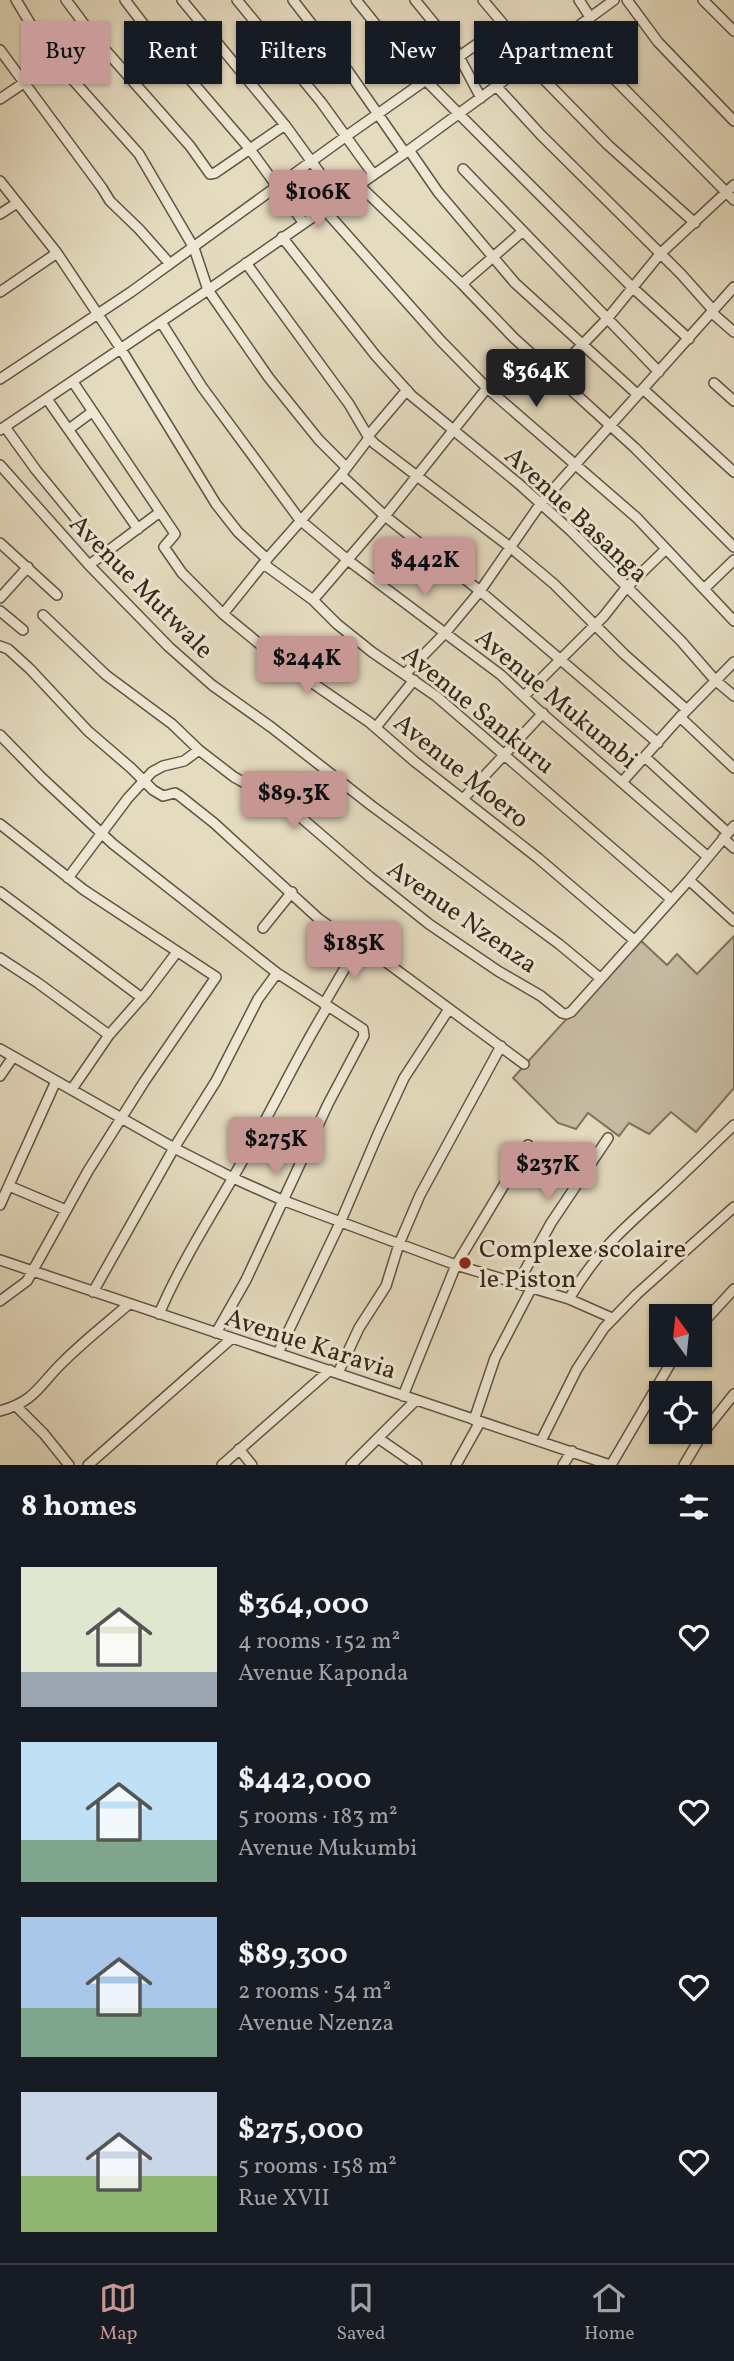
<!DOCTYPE html>
<meta charset="utf-8">
<style>
:root{--surface:#171b24;--page:#20242c;--text:#f1f3f6;--muted:#9ea1a6;--line:#363941;--accent:#c59692}
body{margin:0;font-family:Vollkorn,serif;background:var(--page);color:var(--text);height:100vh;display:flex;flex-direction:column;font-size:26px;white-space:nowrap}
*{box-sizing:border-box;margin:0}
p{font-size:23px;color:var(--muted)}
.icon{flex:none;width:38px;height:38px;fill:none;stroke:currentColor;stroke-width:2;stroke-linecap:round;stroke-linejoin:round}
.map{position:relative;height:1465px;overflow:hidden}
.panel{display:flex;flex-direction:column;background:var(--surface);flex:1}
.panel>*{flex:none}
.banner{position:absolute;left:21px;top:21px;width:693px;height:63px;display:flex;gap:14px}
.needle{width:46px;rotate:345deg}
.tools{position:absolute;left:649px;top:1304px;display:grid;gap:14px}
.tools a{display:grid;place-items:center;width:63px;height:63px;border-radius:0px;background:var(--surface);box-shadow:0 2px 5px #0004;font-size:35px}
.price{position:absolute;translate:-50% -60px;padding:0 16px;border-radius:7px;background:var(--accent);color:#111;font-size:23px;line-height:46px;filter:drop-shadow(0 2px 4px #0008)}
.price::after{content:'';position:absolute;left:50%;top:42px;width:21px;height:16px;margin-left:-10px;background:inherit;clip-path:polygon(0 0,100% 0,50% 100%)}
.price.current{background:#222;color:#fff}
ul{padding:0;list-style:none}
li{display:flex;align-items:center;gap:21px;height:175px;padding:0 21px}
li span{display:grid;place-items:center;flex:none;width:196px;height:140px;border-radius:0px;color:#555}
li>.icon{margin-inline-start:auto}
span .icon{width:84px;height:84px;fill:#fffc;stroke-width:1}
li b{font-size:30px}
h2{display:flex;justify-content:space-between;align-items:center;height:84px;padding:0 21px;font-size:30px}
.pill{padding:0 24px;border-radius:0px;background:var(--surface);box-shadow:0 2px 5px #0004;font-size:24px;line-height:63px}
.pill.current{background:var(--accent);color:#111}
.dock{display:flex;justify-content:space-around;align-items:center;height:98px;border-top:2px solid var(--line);background:var(--surface);font-size:19px;color:var(--muted)}
.dock a{display:grid;justify-items:center;gap:4px}
.dock .current{color:var(--accent)}
.map>svg:first-child{display:block}
.green{fill:#c7bca3;stroke:#7f725e;stroke-width:2}
.lines{fill:none;stroke-linecap:round;stroke-linejoin:round}
.minor-casing{stroke:#625442;stroke-width:12}
.minor{stroke:#eee8d5;stroke-width:9}
.poi-dot{fill:#8f2418;stroke:#eee8d5;stroke-width:2.5}
.labels{text-anchor:middle;stroke-width:6;stroke-linejoin:round;paint-order:stroke}
.street-label{font-size:26px;fill:#372719;stroke:#eee8d5}
.poi-label{font-size:26px;fill:#372719;stroke:#eee8d5;text-anchor:start}
</style>
<div class="map">
<svg width="734" height="1465" viewBox="0 0 734 1465">
<rect width="100%" height="100%" fill="#e5dbbf"/>
<filter id="stains"><feTurbulence type="fractalNoise" baseFrequency=".00286" numOctaves="4"/><feColorMatrix values="0 0 0 0 .2 0 0 0 0 .09 0 0 0 0 .02 0 0 0 .5 -.17"/></filter>
<radialGradient id="worn" r=".72"><stop offset=".6" stop-color="#630" stop-opacity="0"/><stop offset="1" stop-color="#630" stop-opacity=".3"/></radialGradient>
<path class="green" d="M734 936V1088L696 1132 671 1112 649 1134 629 1123 619 1136 588 1113 576 1129 558 1123 513 1078 639 939 667 965 677 954 697 974Z"/>
<g class="lines">
<g class="minor-casing">
<path id="minor" d="M16 0 39 38 56 61 139 154 194 248 208 290 269 378 319 440 346 467
M66 0 93 36 190 146 210 174 215 173 285 125
M125 0 151 34 249 148 303 222
M182 0 285 125 338 198
M237 0 321 102 373 174
M293 0 348 71 405 153
M356 0 398 52 459 114 632 287 689 339
M415 0 455 49 481 98
M483 0 504 25 529 64 608 145 695 223
M579 0 590 17
M627 0 658 42 734 121
M703 0 734 31
M569 33 734 200
M0 50 102 188 110 201 139 229 170 264
M497 87 541 135 681 274 713 310
M0 99 93 36
M409 150 438 192 515 283 637 394
M463 169 659 372
M0 181 57 253 121 349 216 504 238 532 267 559 265 565 313 600 337 624 372 652 436 696 671 899
M359 185 462 284 514 338 635 448 734 547
M323 208 441 341 487 388 637 518 734 621
M0 214 17 203
M282 237 376 356 412 396 519 484 571 531 681 641 715 680 734 696
M246 263 349 404 369 438 375 444 510 547 554 584 624 654 687 710
M462 284 523 231
M0 292 57 253
M711 312 734 332
M161 322 202 387 300 520 349 561 501 675 537 709 708 857
M553 375 607 319 660 254 734 185
M0 379 131 292 345 137 504 25
M73 382 175 534 164 547 182 573 223 614 279 660 369 722 414 761 538 858 634 940
M714 383 734 401
M643 389 734 472
M47 399 138 529
M5 427 36 470 104 553
M69 429 92 412
M0 430 208 290 405 153 614 0
M368 436 407 390
M369 438 341 475 385 516 480 591 658 743
M0 465 89 565 169 647 212 685 271 727 372 806 559 944 600 978
M0 543 57 595
M267 559 341 475
M89 565 160 512
M705 588 734 560
M0 598 28 567
M313 600 385 516 487 388
M0 611 23 630
M223 614 264 563
M43 615 106 675 172 724 199 750 234 777 261 792 276 796 370 877 429 924 498 971 541 996 562 1013 566 1014 571 1012 689 880 734 826
M0 646 8 649 30 669 88 731 131 768 153 790 163 796 175 793 180 796 214 823 319 919 340 934 371 951 524 1064
M406 673 446 632 480 591 541 503 734 287
M524 696 604 616 626 588 666 549
M680 717 734 768
M376 727 414 680
M0 735 42 778 113 844 277 973 328 1006C298 1054 275 1105 247 1153 217 1207 183 1258 159 1314
M645 757 728 833
M623 781 680 717 734 662
M463 799 543 713
M0 824 84 890 216 977 144 1082 88 1171 27 1281 0 1301
M723 838 734 848
M68 878 128 798 152 772 163 766 184 761 199 750
M689 880 734 921
M0 892 142 998
M263 928 292 892
M0 958 38 983 109 1035
M324 1004 359 944
M0 1049 174 1148 233 1178 282 1200 456 1265 569 1299 612 1318
M0 1076 13 1057
M72 1089 109 1035 146 993 177 952
M9 1186 66 1210
M0 1205 56 1081
M0 1260 610 1465
M518 1283 551 1223 608 1138
M93 1292 174 1148 216 1081 258 999 277 973
M569 1299C596 1252 624 1228 663 1193 687 1171 710 1148 734 1125
M700 1326 734 1289
M216 1333 246 1280 328 1104 364 1036 363 1029 328 1006
M278 1353 340 1223 378 1134 404 1078 449 1009
M338 1373 359 1328 386 1286 399 1244 420 1195 501 1046
M403 1396 456 1265 528 1145
M16 1406 44 1434 69 1465
M0 1411C36 1401 39 1385 63 1362 84 1341 107 1323 129 1304
M474 1420 495 1358 531 1289
M378 1438 417 1465
M541 1441 577 1369 604 1328 637 1294 734 1207
M239 1449 252 1465
M88 1465 232 1338
M222 1465 330 1370
M351 1465 416 1400
M456 1465 480 1422
M563 1465 572 1451
M611 1465 676 1354
M684 1465 703 1433 734 1394"/>
</g>
<use href="#minor" class="minor"/>
</g>
<circle class="poi-dot" cx="465" cy="1263" r="7"/>
<g class="labels">
<g class="street-label">
<text transform="translate(577 514) rotate(43)" y="9">Avenue Basanga</text>
<text transform="translate(142 586) rotate(45)" y="9">Avenue Mutwale</text>
<text transform="translate(557 698) rotate(40)" y="9">Avenue Mukumbi</text>
<text transform="translate(479 709) rotate(39)" y="9">Avenue Sankuru</text>
<text transform="translate(462 770) rotate(39)" y="9">Avenue Moero</text>
<text transform="translate(463 916) rotate(35)" y="9">Avenue Nzenza</text>
<text transform="translate(311 1343) rotate(18)" y="9">Avenue Karavia</text>
</g>
<g class="poi-label">
<text x="479" y="1257">Complexe scolaire<tspan x="479" dy="30">le Piston</tspan></text>
</g>
</g>
<rect width="100%" height="100%" filter="url(#stains)"/>
<rect width="100%" height="100%" fill="url(#worn)"/>
</svg>
<div class="tools">
<a><svg class="needle" viewBox="-14 -14 28 28"><path d="M0-13l5 13h-10z" fill="#e53935"/><path d="M0 13l5-13h-10z" fill="#9ea1a6"/></svg></a>
<a><svg class="icon" aria-label="locate" viewBox="0 0 24 24"><circle cx="12" cy="12" r="6"/><path d="M12 2v4M12 18v4M2 12h4M18 12h4"/></svg></a>
</div>
<b class="price" style="left:318px;top:230px">$106K</b>
<b class="price current" style="left:536px;top:409px">$364K</b>
<b class="price" style="left:425px;top:598px">$442K</b>
<b class="price" style="left:307px;top:696px">$244K</b>
<b class="price" style="left:294px;top:831px">$89.3K</b>
<b class="price" style="left:354px;top:981px">$185K</b>
<b class="price" style="left:276px;top:1177px">$275K</b>
<b class="price" style="left:548px;top:1202px">$237K</b>
<div class="banner">
<a class="pill current">Buy</a>
<a class="pill">Rent</a>
<a class="pill">Filters</a>
<a class="pill">New</a>
<a class="pill">Apartment</a>
</div>
</div>
<section class="panel">
<h2>8 homes<svg class="icon" aria-label="filters" viewBox="0 0 24 24"><path d="M4 7h16M4 17h16"/><circle cx="9" cy="7" r="2"/><circle cx="15" cy="17" r="2"/></svg></h2>
<ul>
<li><span style="background:linear-gradient(#dfe7d0 75%,#9aa5b1 0)"><svg class="icon" aria-label="home" viewBox="0 0 24 24"><path d="M3 11l9-7 9 7M6 9v11h12V9"/></svg></span><div><b>$364,000</b><p>4 rooms · 152 m²</p><p>Avenue Kaponda</p></div><svg class="icon" aria-label="heart" viewBox="0 0 24 24"><path d="M12 20l-8-8c-3-5 5-10 8-4 3-6 11-1 8 4z"/></svg></li>
<li><span style="background:linear-gradient(#bfe0f5 70%,#7fa58c 0)"><svg class="icon" aria-label="home" viewBox="0 0 24 24"><path d="M3 11l9-7 9 7M6 9v11h12V9"/></svg></span><div><b>$442,000</b><p>5 rooms · 183 m²</p><p>Avenue Mukumbi</p></div><svg class="icon" aria-label="heart" viewBox="0 0 24 24"><path d="M12 20l-8-8c-3-5 5-10 8-4 3-6 11-1 8 4z"/></svg></li>
<li><span style="background:linear-gradient(#a9c7e8 65%,#7fa58c 0)"><svg class="icon" aria-label="home" viewBox="0 0 24 24"><path d="M3 11l9-7 9 7M6 9v11h12V9"/></svg></span><div><b>$89,300</b><p>2 rooms · 54 m²</p><p>Avenue Nzenza</p></div><svg class="icon" aria-label="heart" viewBox="0 0 24 24"><path d="M12 20l-8-8c-3-5 5-10 8-4 3-6 11-1 8 4z"/></svg></li>
<li><span style="background:linear-gradient(#c9d6e8 60%,#8fb573 0)"><svg class="icon" aria-label="home" viewBox="0 0 24 24"><path d="M3 11l9-7 9 7M6 9v11h12V9"/></svg></span><div><b>$275,000</b><p>5 rooms · 158 m²</p><p>Rue XVII</p></div><svg class="icon" aria-label="heart" viewBox="0 0 24 24"><path d="M12 20l-8-8c-3-5 5-10 8-4 3-6 11-1 8 4z"/></svg></li>
</ul>
</section>
<nav class="dock">
<a class="current"><svg class="icon" aria-label="map" viewBox="0 0 24 24"><path d="M3 6l6-2 6 2 6-2v14l-6 2-6-2-6 2zM9 4v14M15 6v14"/></svg>Map</a>
<a><svg class="icon" aria-label="saved" viewBox="0 0 24 24"><path d="M7 4h10v16l-5-4-5 4z"/></svg>Saved</a>
<a><svg class="icon" aria-label="home" viewBox="0 0 24 24"><path d="M3 11l9-7 9 7M6 9v11h12V9"/></svg>Home</a>
</nav>
